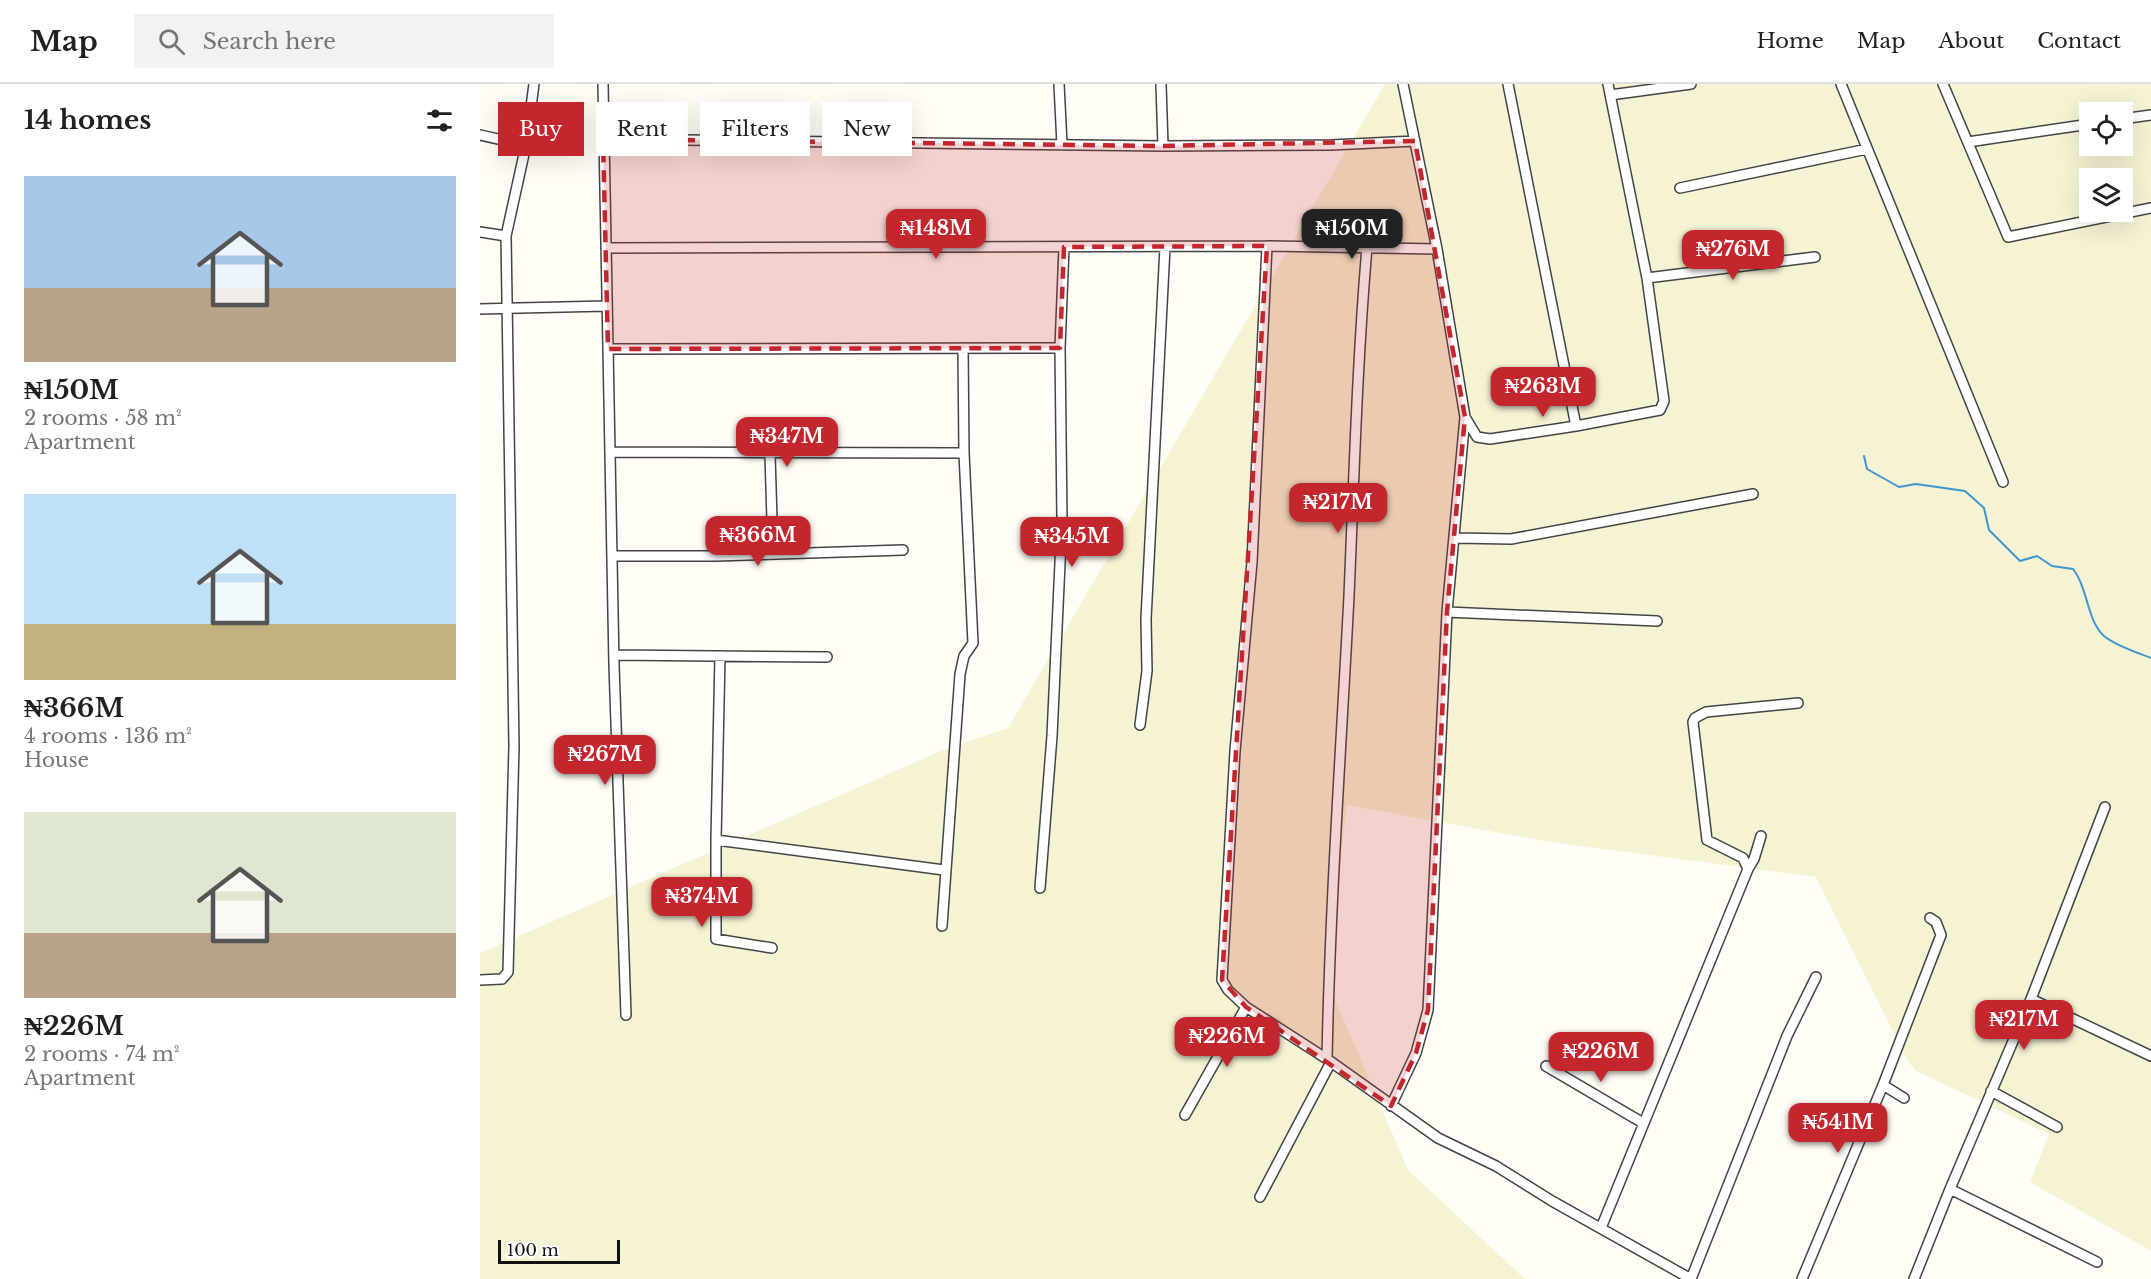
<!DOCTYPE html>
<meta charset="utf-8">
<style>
:root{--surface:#fff;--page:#f2f2f2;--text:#202124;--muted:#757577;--line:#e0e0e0;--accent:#c4262e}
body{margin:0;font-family:"Libre Baskerville",serif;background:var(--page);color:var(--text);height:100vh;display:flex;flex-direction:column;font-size:22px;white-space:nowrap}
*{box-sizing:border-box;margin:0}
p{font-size:20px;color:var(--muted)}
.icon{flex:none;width:33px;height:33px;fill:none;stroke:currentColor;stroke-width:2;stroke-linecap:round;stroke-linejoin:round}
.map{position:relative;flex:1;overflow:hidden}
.sheet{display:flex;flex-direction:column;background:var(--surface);width:480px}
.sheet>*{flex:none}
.top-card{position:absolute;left:18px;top:18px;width:570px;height:54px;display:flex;gap:12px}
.buttons{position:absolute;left:1599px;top:18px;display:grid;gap:12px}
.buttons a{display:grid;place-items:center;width:54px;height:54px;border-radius:0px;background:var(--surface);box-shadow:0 6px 24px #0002;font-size:30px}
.scale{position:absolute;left:18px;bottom:15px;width:122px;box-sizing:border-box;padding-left:6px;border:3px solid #111;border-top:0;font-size:16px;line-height:21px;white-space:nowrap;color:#111;-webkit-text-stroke:4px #fff;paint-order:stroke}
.price{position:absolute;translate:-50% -51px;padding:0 14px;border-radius:12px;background:var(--accent);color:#fff;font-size:20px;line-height:39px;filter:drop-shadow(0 2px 3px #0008)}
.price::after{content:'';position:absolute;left:50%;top:36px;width:18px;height:14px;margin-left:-9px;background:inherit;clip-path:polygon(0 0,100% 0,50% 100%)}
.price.on{background:#222;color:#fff}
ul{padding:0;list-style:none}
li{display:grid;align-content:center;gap:12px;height:318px;padding:0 24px}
li span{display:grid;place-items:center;height:186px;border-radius:0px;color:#555}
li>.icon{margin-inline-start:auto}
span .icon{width:108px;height:108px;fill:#fffc;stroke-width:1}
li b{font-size:26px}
h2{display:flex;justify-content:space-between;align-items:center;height:72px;padding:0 24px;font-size:26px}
.chip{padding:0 21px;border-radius:0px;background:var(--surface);box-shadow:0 6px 24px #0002;font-size:21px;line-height:54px}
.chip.on{background:var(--accent);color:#fff}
header{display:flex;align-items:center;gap:36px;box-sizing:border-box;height:84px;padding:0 30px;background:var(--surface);border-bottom:2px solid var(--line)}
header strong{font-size:28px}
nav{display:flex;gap:33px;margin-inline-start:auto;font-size:21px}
.search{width:420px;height:54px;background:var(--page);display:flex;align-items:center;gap:15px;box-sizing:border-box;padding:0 21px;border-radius:0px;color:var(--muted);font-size:22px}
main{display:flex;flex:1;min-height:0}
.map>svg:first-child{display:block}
.farmland{fill:#f6f3d4;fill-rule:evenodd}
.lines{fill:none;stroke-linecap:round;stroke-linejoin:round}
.stream{stroke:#3f96cf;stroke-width:2}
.minor-casing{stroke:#444;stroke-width:12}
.minor{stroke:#fff;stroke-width:9}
.marked{fill:#c4262e;fill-opacity:0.2;stroke:#c4262e;stroke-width:4.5;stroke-dasharray:12 8;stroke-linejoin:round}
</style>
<header>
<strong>Map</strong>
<div class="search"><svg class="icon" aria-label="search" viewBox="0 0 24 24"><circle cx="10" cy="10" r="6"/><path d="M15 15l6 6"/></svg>Search here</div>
<nav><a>Home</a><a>Map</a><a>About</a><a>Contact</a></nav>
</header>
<main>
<section class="sheet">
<h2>14 homes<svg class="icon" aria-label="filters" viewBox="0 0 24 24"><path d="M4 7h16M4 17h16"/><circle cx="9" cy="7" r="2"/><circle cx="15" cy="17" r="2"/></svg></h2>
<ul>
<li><span style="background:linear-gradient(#a9c7e8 60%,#b9a48a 0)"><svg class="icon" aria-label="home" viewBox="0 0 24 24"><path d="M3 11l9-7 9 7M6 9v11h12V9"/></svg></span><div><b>₦150M</b><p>2 rooms · 58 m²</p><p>Apartment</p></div></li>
<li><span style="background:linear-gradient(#bfe0f5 70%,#c2b280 0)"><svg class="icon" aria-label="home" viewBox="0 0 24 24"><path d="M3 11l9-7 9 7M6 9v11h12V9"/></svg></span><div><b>₦366M</b><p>4 rooms · 136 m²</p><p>House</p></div></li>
<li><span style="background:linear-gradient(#dfe7d0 65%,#b9a48a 0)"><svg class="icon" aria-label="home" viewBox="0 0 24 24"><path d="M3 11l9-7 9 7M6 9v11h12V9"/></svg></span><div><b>₦226M</b><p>2 rooms · 74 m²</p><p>Apartment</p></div></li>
</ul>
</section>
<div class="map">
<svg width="1671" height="1195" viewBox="0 0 1671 1195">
<rect width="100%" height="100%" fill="#fffdf5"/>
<path class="farmland" d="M905 0H1671V1167L1550 1098 1569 1050 1436 987 1429 979 1336 793 1070 758 867 721 846 894 928 1086 1045 1195H0V869L461 667 528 644ZM1610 28H1642V62H1610ZM1610 94H1642V128H1610Z"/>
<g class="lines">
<path class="stream" d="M1384 372 1387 385 1419 403 1436 400 1485 407 1504 424 1509 446 1540 477 1557 472 1572 482 1593 485C1608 504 1607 537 1624 552 1636 562 1656 568 1671 574"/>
<g class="minor-casing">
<path id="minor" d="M123 0 134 581 146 931
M579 0 582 61
M681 0 683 62
M923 0 957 165 985 333 997 353 1010 355 1096 342 1028 0
M1361 0 1523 398
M1463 0 1528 153 1671 124
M1130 11 1211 0
M1642 35 1671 31
M0 51 46 61 26 152 34 662 28 888 22 895 0 896
M123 55 683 62 851 61 935 57
M1488 58 1610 40
M46 61 54 0
M1200 104 1387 65
M0 148 26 152
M787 162 772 478 755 667 742 896 748 906 766 923 847 975 958 1054 1016 1082 1072 1117 1211 1195
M126 164 787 162 957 165
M1167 194 1335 173
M0 225 127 222
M128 265 580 264
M1096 342 1180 326 1184 317 1167 194 1128 0
M131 368 484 369
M290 371 293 469
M975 454 1031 455 1273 410
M134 472H236L423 466
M967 528 1177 537
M134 571 347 573
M240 572 236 756 464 786
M660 641 667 587 666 535 685 163
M236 756V855L292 864
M1268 785 1263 774 1227 756 1213 638 1215 634 1226 628 1318 619
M560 804 572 652 582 436 580 264 584 163
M462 842 480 590 484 572 493 559 484 369 483 264
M1551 915 1625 723
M847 975C850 820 861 666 869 512 874 395 877 280 887 163
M1066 982 1163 1039
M1403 1001 1461 851 1456 838 1450 834
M1511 1007 1577 1043
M911 1022 936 969 948 926 967 528 985 333
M705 1031 766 923
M1470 1105 1551 915 1671 972
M780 1113 851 978
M1121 1144 1268 785 1274 775 1281 752
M1211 1195 1307 952 1336 893
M1322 1195 1403 1001 1424 1014
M1434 1195 1470 1105 1617 1178"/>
</g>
<use href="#minor" class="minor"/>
</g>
<path class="marked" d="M123 55 683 62 935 57 985 333 967 528 948 926 936 969 911 1022 766 923 742 896 787 162 584 163 580 264 128 265Z"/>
</svg>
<div class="buttons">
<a><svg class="icon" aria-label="locate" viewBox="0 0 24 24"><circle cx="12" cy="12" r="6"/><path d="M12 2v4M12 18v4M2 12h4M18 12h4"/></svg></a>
<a><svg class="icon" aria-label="layers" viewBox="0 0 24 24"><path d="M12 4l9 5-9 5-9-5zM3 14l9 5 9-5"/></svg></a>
</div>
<div class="scale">100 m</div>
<b class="price" style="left:456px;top:176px">₦148M</b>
<b class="price on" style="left:872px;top:176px">₦150M</b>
<b class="price" style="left:1253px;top:197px">₦276M</b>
<b class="price" style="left:1063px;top:334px">₦263M</b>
<b class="price" style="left:307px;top:384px">₦347M</b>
<b class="price" style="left:858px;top:450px">₦217M</b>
<b class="price" style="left:278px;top:483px">₦366M</b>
<b class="price" style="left:592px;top:484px">₦345M</b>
<b class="price" style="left:125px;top:702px">₦267M</b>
<b class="price" style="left:222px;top:844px">₦374M</b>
<b class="price" style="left:1544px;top:967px">₦217M</b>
<b class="price" style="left:747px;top:984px">₦226M</b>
<b class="price" style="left:1121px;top:999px">₦226M</b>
<b class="price" style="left:1358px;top:1070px">₦541M</b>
<div class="top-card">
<a class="chip on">Buy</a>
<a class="chip">Rent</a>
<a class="chip">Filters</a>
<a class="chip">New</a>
</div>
</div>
</main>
